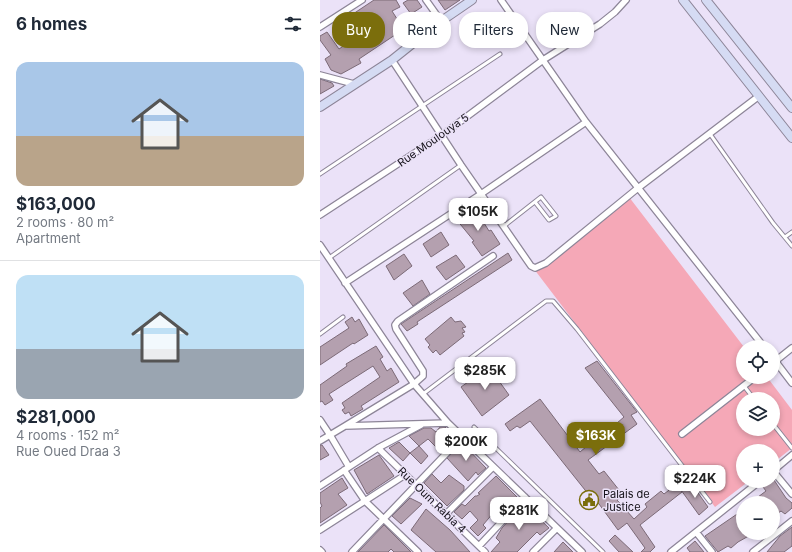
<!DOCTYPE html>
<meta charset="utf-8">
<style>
:root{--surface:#fff;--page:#f2f2f3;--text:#1f2937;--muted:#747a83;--line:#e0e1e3;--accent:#7b6e0c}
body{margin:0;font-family:Inter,sans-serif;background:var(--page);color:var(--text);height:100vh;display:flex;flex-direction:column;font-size:15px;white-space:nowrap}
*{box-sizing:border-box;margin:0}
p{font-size:13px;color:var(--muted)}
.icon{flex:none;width:22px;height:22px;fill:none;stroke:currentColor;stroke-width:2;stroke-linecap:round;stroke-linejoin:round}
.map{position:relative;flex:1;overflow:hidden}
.side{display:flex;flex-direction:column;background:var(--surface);width:320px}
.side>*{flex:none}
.banner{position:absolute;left:12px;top:12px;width:380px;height:36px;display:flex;gap:8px}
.controls{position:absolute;left:416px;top:340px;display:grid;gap:8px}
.controls a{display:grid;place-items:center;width:44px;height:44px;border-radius:50%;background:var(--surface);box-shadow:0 2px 6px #0003;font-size:20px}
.price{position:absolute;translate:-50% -34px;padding:0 9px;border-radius:8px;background:#fff;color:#222;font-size:13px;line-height:26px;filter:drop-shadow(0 1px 2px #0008)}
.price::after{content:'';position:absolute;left:50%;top:24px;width:12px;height:9px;margin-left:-6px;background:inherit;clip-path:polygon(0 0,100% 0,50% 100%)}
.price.selected{background:var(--accent);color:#fff}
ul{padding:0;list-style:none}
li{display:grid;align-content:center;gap:8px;height:212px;padding:0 16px}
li+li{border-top:1px solid var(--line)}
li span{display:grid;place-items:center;height:124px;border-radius:12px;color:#555}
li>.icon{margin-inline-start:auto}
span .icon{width:72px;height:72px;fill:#fffc;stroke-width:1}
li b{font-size:17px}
h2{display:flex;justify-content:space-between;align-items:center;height:48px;padding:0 16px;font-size:17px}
.chip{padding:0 14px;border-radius:16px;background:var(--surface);box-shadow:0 2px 6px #0003;font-size:14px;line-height:36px}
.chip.selected{background:var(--accent);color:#fff}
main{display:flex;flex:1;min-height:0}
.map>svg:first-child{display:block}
.green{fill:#f5a8b7;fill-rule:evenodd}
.building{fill:#b4a0af;stroke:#7c6a77}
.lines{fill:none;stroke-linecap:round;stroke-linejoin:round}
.lane-casing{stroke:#8d8598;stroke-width:5}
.street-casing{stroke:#8d8598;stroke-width:8}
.secondary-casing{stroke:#8d8598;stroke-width:10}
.lane{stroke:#fff;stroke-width:3}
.street{stroke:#fff;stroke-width:5.5}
.secondary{stroke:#d5dbf3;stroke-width:8}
.labels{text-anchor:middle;stroke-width:3;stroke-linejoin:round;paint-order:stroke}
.street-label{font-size:11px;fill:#151219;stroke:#ebe2f8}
.poi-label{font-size:11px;fill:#151219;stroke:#ebe2f8;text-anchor:start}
</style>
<main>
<section class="side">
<h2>6 homes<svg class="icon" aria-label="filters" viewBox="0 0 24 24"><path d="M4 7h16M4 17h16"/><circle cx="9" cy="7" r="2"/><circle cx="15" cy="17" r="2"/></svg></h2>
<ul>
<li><span style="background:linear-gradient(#a9c7e8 60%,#b9a48a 0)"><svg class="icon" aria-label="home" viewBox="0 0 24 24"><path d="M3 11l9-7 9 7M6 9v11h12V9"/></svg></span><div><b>$163,000</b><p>2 rooms · 80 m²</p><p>Apartment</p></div></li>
<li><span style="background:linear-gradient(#bfe0f5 60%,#9aa5b1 0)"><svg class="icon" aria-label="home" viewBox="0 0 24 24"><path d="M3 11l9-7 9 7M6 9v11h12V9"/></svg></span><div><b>$281,000</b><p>4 rooms · 152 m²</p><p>Rue Oued Draa 3</p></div></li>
</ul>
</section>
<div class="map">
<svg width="472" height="552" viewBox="0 0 472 552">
<rect width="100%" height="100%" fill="#ebe2f8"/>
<path class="green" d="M309 197 424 347 423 377H447L472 410V448L453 463V451H423V481H429L395 507 214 269ZM423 399H453V429H423Z"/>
<path class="building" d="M54 0H76L80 7 72 11 79 22 86 16 97 30 88 36 84 30 75 35 39 59 41 63 21 74 11 70 5 59 11 55 0 40V36L7 32 19 49 28 43 18 24Z
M88 0H97L102 7 91 14 83 3Z
M118 0H140L125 10Z
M0 79 12 83 14 86 0 94Z
M154 207 169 231 171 230 180 244 162 256 152 242 154 241 136 219Z
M121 232 129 245 111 257 103 244Z
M188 253 192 260 97 322 98 324 87 331 81 324Z
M84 254 92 266 74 280 66 266Z
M136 255 145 267 126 280 116 267Z
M102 280 110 294 93 306 83 293Z
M32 317 35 322 39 319 48 335 34 344 33 343 0 365V347L29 328 25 322Z
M131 317 135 322 141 321 146 327 142 328 145 332 142 333 144 336 120 355 116 350 113 353 108 347 110 345 105 339Z
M56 346 63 357 60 359 67 371 71 368 79 382 41 406 43 409 31 416 29 412 25 414 22 410 25 408 22 403 60 377 53 366 9 394 13 400 5 405 2 401 0 402V385L27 366 26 364Z
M277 361 317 412 311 415 317 424 268 460 279 474 284 471 303 495 297 500 314 519 327 507 325 504 341 491 344 494 357 484 362 492 320 525 335 547 330 552H321L325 548 307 523 298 530 271 493 269 495 210 421 200 428 197 426 190 431 185 424 220 399 260 452 273 441 271 438 288 425 290 429 304 417 265 368Z
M169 367 189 395 162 416 141 387Z
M120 427H125L131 433 116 447 108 439 99 446 89 436 104 428H111L116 432Z
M79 442 90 453 83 461 69 448Z
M142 443 166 468 158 475 156 472 148 481 127 458Z
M0 445H2L9 455 0 460Z
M99 446 108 456 101 464 90 453Z
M59 455 74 476 47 494 34 470Z
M112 474 121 483 129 475 144 486V490L127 506 104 483Z
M176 476 197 497 190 505 185 500 180 505 163 525 166 528 158 536 150 528 158 520 150 511 142 519 134 512 142 504 145 506 155 496H157L160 494 158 493Z
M22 478 28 488 18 494 27 505 0 523V508L2 506 0 502V493Z
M454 480 466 498 472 503V508L465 514 461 511 453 517V503H442L438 497 446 491 443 487Z
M371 483 388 507 379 515 361 490Z
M90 498 102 504 81 524 72 516Z
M204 504 229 528 220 535 217 532 197 552H171L180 542 176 538 182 528Z
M106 509 130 530 150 552H116L91 530Z
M423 510V533H434L418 542 411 548 408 546 398 552 385 536Z
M64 525 91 552H74L71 549 68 552H38Z
M472 527V546L464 552H447L460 536Z
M295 535 313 552H299L289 541Z
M375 541 384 552H370L367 548Z
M243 542 253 552H234Z"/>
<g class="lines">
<g class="lane-casing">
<path id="lane" d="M390 134 453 223 472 246
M0 174 180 54
M184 226 221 197 236 216 229 220 215 202
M465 237 472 232
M9 258 141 165
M0 334 23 317
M424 386 434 399
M103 394 226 301H233L257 329 390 502
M453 424 472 448
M154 427 283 552"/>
</g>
<g class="street-casing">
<path id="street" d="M106 0 121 21
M181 0 266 122 444 347
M0 27 42 0
M72 60 141 165 211 266 215 268 226 263 318 188 439 96
M0 75 34 84
M0 215 122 135 223 60 280 24 295 12 306 0
M0 245 94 384 128 423 262 552
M25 283 161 194 266 122
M453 358 472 383
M453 363 472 348
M0 420 10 435 25 426 128 423
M25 426 94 384 103 376V371L76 329 75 325 78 321 173 256
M362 434 435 377
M0 441 10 435 29 467
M58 448 165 552
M24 470 45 501 98 552
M453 471 472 494
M453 471 472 455
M0 486 58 448 101 425
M126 514 173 467
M0 530 85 475
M376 532 392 552
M159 546 205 497
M0 550 2 552
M32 552 142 437
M213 552 237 528
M351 552 440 481
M433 552 472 521"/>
</g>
<g class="secondary-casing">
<path id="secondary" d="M363 0 472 138
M386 0 472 108
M0 107 72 60 117 24 152 0"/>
</g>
<use href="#lane" class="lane"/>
<use href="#street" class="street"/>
<use href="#secondary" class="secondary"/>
</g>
<defs>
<g id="civic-ring" transform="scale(1)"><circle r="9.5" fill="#ebe2f8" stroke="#7b6e0c" stroke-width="1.5"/><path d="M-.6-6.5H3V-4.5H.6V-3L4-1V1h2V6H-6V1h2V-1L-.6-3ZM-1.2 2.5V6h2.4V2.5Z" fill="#7b6e0c"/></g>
</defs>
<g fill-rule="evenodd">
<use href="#civic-ring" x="269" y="500"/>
</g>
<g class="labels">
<g class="street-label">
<text transform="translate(113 140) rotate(-35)" y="4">Rue Moulouya 5</text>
<text transform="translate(112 500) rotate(44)" y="4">Rue Oum Rabia 4</text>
</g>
<g class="poi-label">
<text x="283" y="498">Palais de<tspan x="283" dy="13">Justice</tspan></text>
</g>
</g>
</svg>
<div class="controls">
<a><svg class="icon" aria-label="locate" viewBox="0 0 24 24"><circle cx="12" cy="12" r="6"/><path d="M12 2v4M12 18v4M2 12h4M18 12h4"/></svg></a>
<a><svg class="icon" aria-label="layers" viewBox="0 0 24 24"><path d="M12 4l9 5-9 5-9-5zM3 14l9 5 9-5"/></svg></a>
<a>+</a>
<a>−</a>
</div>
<b class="price" style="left:158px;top:232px">$105K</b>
<b class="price" style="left:165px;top:391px">$285K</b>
<b class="price selected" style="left:276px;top:456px">$163K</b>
<b class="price" style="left:146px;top:462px">$200K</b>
<b class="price" style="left:375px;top:499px">$224K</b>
<b class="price" style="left:199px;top:531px">$281K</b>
<div class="banner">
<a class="chip selected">Buy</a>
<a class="chip">Rent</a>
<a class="chip">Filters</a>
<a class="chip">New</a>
</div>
</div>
</main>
